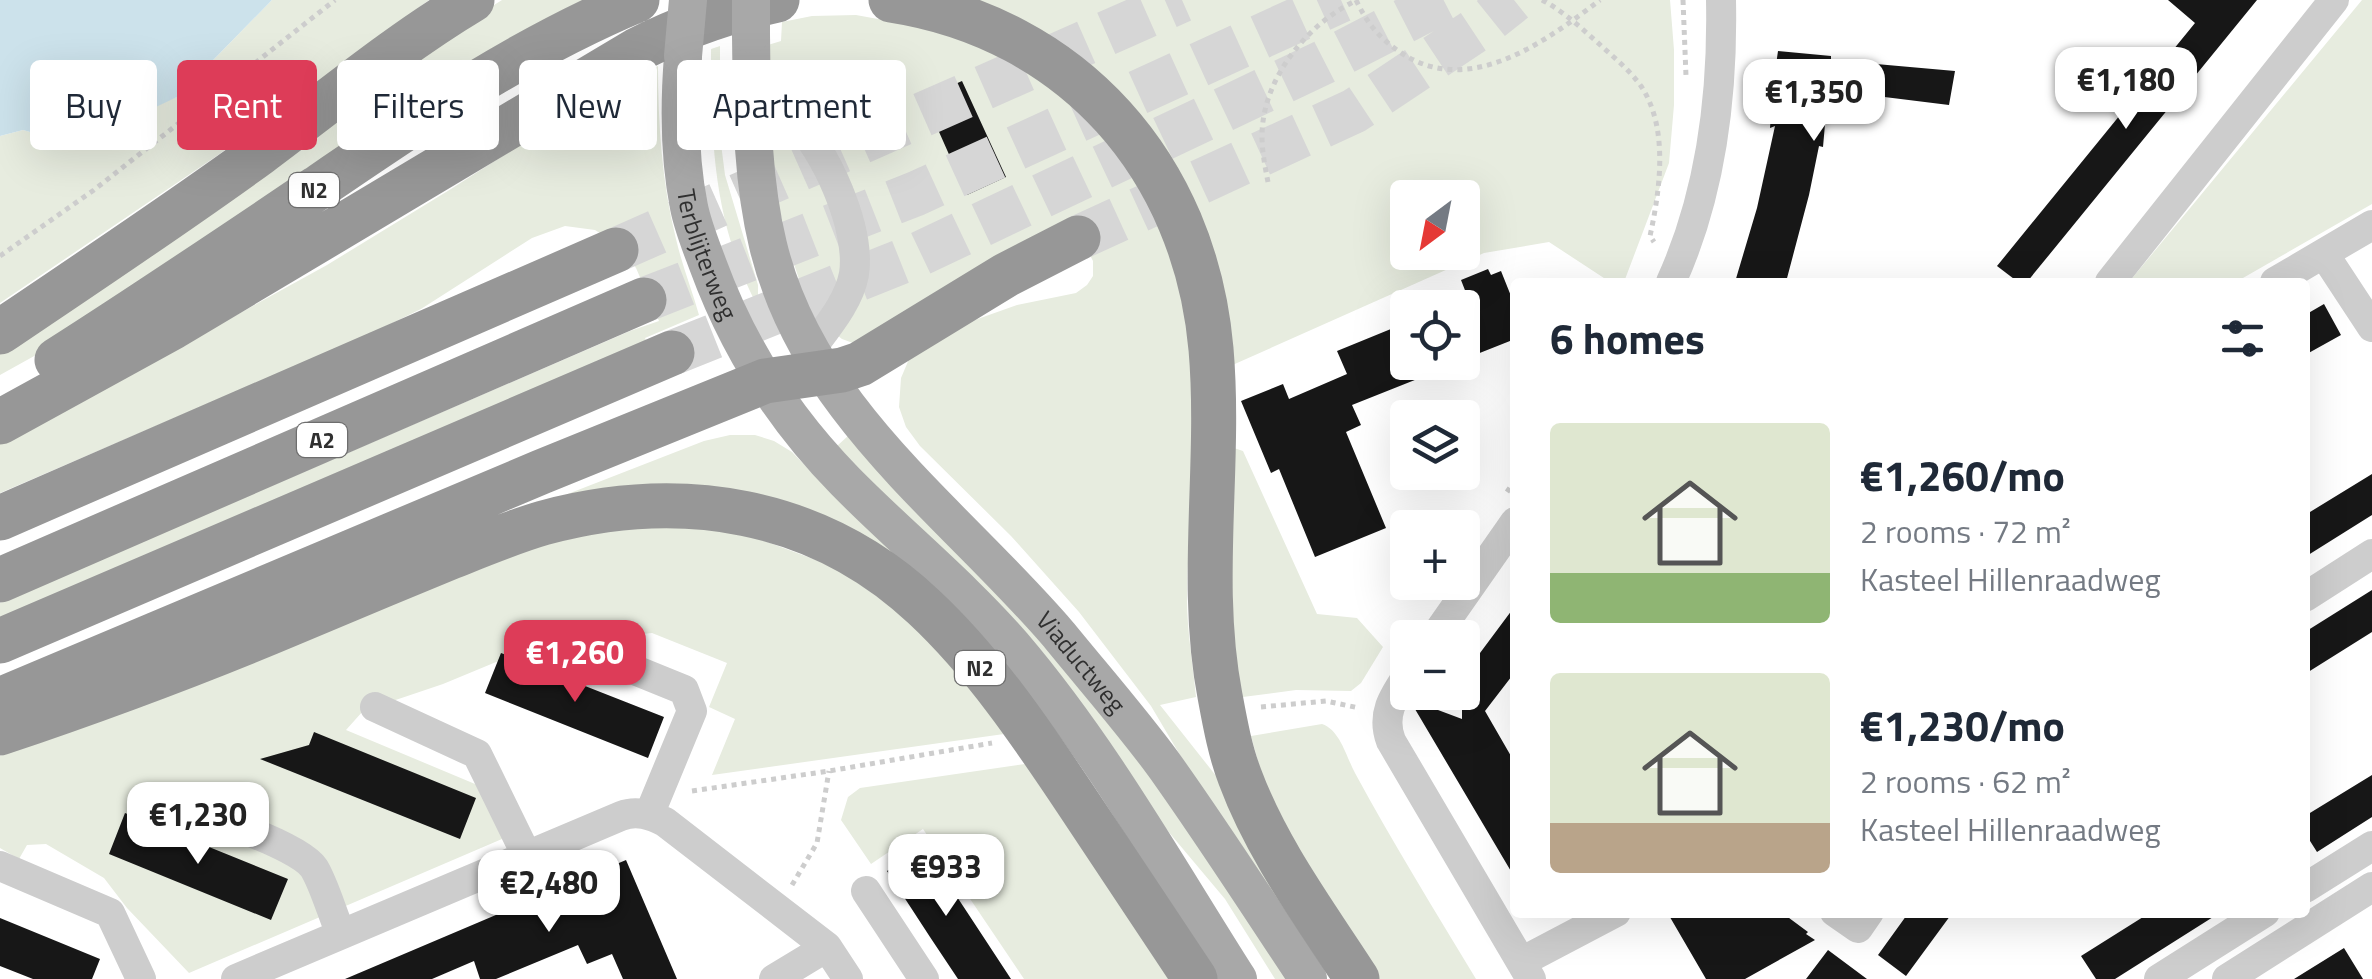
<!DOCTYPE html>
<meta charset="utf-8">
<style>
:root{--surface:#fff;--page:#f2f2f3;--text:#1f2937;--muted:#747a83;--accent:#dd3c58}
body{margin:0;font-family:"Titillium Web",sans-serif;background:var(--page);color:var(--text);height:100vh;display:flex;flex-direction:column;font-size:38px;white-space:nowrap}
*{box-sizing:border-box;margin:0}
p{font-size:32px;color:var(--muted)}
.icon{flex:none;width:55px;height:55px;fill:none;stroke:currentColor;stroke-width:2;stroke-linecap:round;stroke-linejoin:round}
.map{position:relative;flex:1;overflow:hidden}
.details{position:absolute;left:1510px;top:278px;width:800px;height:640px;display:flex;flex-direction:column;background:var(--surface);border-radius:10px;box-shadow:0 10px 40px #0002}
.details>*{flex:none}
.hud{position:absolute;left:30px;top:60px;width:950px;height:90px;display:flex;gap:20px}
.needle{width:65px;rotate:212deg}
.fabs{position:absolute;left:1390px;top:180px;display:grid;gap:20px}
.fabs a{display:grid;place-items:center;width:90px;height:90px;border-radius:10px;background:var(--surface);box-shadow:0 10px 40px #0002;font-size:50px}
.price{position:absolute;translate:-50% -85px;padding:0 22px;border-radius:20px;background:#fff;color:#222;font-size:32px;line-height:65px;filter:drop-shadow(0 2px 5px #0008)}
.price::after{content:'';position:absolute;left:50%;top:60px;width:30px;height:22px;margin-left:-15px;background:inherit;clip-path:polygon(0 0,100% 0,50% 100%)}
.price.selected{background:var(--accent);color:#fff}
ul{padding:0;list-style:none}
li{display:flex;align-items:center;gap:30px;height:250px;padding:0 40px}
li span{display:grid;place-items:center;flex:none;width:280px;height:200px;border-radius:10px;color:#555}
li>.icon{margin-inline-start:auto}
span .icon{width:120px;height:120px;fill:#fffc;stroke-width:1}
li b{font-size:42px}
h2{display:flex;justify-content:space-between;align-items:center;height:120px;padding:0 40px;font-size:42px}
.chip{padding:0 35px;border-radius:10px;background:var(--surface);box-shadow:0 10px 40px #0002;font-size:35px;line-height:90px}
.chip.selected{background:var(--accent);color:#fff}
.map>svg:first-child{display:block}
.green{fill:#e7ecdf;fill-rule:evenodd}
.water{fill:#cce2eb}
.building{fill:#171717}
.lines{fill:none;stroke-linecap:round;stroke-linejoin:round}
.highway-tunnel{stroke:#d6d6d6;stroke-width:45;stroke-dasharray:45 22;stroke-linecap:butt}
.path{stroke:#cdcdcd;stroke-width:5;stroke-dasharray:5 5;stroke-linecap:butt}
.minor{stroke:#cdcdcd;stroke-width:30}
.major{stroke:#a8a8a8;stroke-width:38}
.highway{stroke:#979797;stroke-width:45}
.major-bridge{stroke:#a8a8a8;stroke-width:38}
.labels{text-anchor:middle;stroke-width:10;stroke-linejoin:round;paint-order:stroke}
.shield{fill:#fff;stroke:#6e6e6e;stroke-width:2.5}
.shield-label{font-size:22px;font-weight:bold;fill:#303030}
.street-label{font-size:25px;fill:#303030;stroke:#fff}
</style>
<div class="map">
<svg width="2372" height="979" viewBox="0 0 2372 979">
<rect width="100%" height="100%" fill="#fff"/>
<path class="green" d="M272 0H429L218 155 0 303V136L23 130 58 140 177 97Z
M502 0H598L54 345 0 375V346L418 53Z
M962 0H1670L1674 50V105L1669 163 1624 282H1610L1549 242 1484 253 1219 371 1187 210ZM1408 198H1462V252H1408Z
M2362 0H2372V204L2236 282H2129Z
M856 15C896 22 936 29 974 43 1049 73 1122 145 1155 218 1184 279 1193 351 1194 418 1196 478 1187 539 1187 599 1187 631 1193 665 1196 697L1160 705 1228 791 1311 954 1180 755 1151 706 1079 612 1011 536 920 446 906 427 899 407 901 378 912 352 972 321 1017 305 1076 293 1087 285 1093 276V261L1071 218 853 343 842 339 811 315 794 264 778 205 769 150 768 45 781 41 782 22 812 16Z
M720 46V136L725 175 758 285V307C713 223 711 141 711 49Z
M658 66C658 124 662 183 676 239 682 265 692 290 699 315L645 338 648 345 0 626V603L630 331 659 321 636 268 620 246 595 230 565 226 532 238 421 309 372 333 0 493V439L115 382 327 265 451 189 568 114Z
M730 435H755L774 441 792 452 846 508 919 576 834 529 524 511 704 441Z
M849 435 1032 628 1158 782 1289 979H1275L1225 899 895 506 837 446Z
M1228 446 1243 451 1317 614 1357 618 1383 647 1361 683 1351 691 1296 690 1235 698Z
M652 525 740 532 835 567 915 623 969 683 1004 734 712 775 735 719 709 707 727 663 652 633 535 646 443 684 363 711 346 730 487 789 509 836 189 973 127 908 104 878 46 844 27 845 19 859 0 848V756L395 599 543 545 585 533Z
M1322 724C1340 730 1346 756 1355 773 1393 843 1435 911 1476 979H1371L1270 805 1251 736Z
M1025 764 1170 979H1024L923 829 871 864 841 820 848 797 860 788Z"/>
<path class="water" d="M0 0H272L177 97 84 141 58 140 23 130 0 136Z"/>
<path class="building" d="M2168 0H2257L2027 282H2018L1997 266 2195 23Z
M1778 51 1831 56V60L1955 71 1949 105 1828 90 1823 147 1819 146 1809 195 1786 282H1735L1757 208 1775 126 1770 128 1773 86Z
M962 81 1006 177 967 195 924 98Z
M1488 269 1491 275 1501 271 1515 306V339L1462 360V300L1468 298 1461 280Z
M2324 304 2341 335 2305 355V315Z
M1408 322V362L1455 364 1352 405 1361 425 1346 432 1386 528 1315 557 1279 469 1271 473 1241 401 1283 384 1289 399 1347 374 1337 351Z
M2372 474V515L2305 557V519L2310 512Z
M2372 590V632L2305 674V632Z
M1515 606V672L1485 711 1515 763V878L1412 704 1414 701 1462 719V671L1478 651 1480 653Z
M501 653 664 717 648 758 485 693Z
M314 732 476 798 460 839 260 759 309 745Z
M2372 775V817L2317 852 2305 833V816Z
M125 813 288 879 271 920 109 854Z
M924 847 967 912 1011 979H958L930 937 887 871Z
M626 860 677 979H623L612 954 587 964 578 945 496 979H480L474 961 432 979H345Z
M1667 912H1781L1808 932 1806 934 1815 940 1745 979H1706Z
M1909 912H1953L1906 976 1878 955Z
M2151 912H2221L2115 979H2096L2081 956Z
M0 918 100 959 92 979H33L0 966Z
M2344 948 2363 979H2294Z
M1828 950 1867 979H1806Z"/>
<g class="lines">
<path class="highway-tunnel" d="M1078 238 1354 111 1479 28 1514 0
M616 250 1182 0
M644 300 915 194 1341 0
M672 353 915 256 1324 62 1445 0"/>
<path class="path" d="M1356 0C1367 23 1379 38 1400 52 1468 99 1545 42 1600 0
M1542 0C1563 11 1580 27 1597 42 1612 56 1629 69 1641 86 1669 128 1660 190 1650 236L1654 242
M1683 0 1686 76
M1268 182C1265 167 1262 151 1262 136 1262 80 1306 25 1355 1
M0 256 94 190 335 0
M1507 492 1515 480
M1261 707 1326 701 1359 708
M692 791 829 771 992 743
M792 885 817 843 829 771"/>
<path class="minor" d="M752 93C765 100 781 107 792 117 825 148 861 228 854 274 849 302 827 327 811 349
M2324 254 2372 327
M1671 282C1711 194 1723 96 1721 0
M2110 282 2334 0
M2275 282 2372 225
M2305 597 2372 554
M1434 638 1515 522
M578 647 684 690 692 711 649 815
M1408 675C1393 697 1381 715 1391 741L1531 979
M375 707 477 754 526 854
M163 803C194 811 298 844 314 868 324 884 333 916 341 934
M0 866 110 913 141 979
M2305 888 2372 846
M866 891 924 979
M1835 912 1858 928 1869 912
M1521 962 1616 912
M236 979 621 816C637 810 651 815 665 822L827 947 848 979
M774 979 827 947
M2159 979 2265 912
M2227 979 2372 887"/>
<g class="major">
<path id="s1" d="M751 34C752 105 751 175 768 245 808 412 954 512 1059 635 1094 678 1131 720 1164 765 1214 835 1260 907 1308 979"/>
<path id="s2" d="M683 56C679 107 679 157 689 207 693 227 701 246 708 265 738 347 784 419 845 481 900 537 961 586 1013 646 1100 748 1166 866 1238 979"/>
</g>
<path class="highway" d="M891 0C1073 28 1195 167 1211 349 1221 465 1198 582 1220 696 1225 723 1230 751 1240 777 1267 850 1315 914 1357 979
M0 332C87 273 175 215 260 153 330 101 397 45 472 0
M57 360C145 304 231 246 317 188 421 117 520 49 637 0
M0 422 173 327 637 50C682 27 728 11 777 0
M0 518 616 250
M0 580 644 300
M0 641 672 353
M0 700 541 472 765 381 842 370 860 364 1006 275 1078 238
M0 733C98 700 195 664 290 624 344 601 397 579 451 557 481 545 512 532 543 523 680 486 818 507 924 607 984 663 1032 734 1078 803 1117 861 1156 920 1195 979"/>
<path class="major-bridge" d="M751 34V0
M683 56 688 0"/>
</g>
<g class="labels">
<g class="shield">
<rect x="289" y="173" width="50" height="34" rx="8"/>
<rect x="297" y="423" width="50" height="34" rx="8"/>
<rect x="955" y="651" width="50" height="34" rx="8"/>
</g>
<g class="shield-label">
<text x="314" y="198">N2</text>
<text x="322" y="448">A2</text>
<text x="980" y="676">N2</text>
</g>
<g class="street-label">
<text dy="9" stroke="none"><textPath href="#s2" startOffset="202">Terblijterweg</textPath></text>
<text dy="9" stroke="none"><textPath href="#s1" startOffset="740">Viaductweg</textPath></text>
</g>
</g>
</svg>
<div class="fabs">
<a><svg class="needle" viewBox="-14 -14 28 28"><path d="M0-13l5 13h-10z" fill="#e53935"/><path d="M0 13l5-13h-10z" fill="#747a83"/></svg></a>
<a><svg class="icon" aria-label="locate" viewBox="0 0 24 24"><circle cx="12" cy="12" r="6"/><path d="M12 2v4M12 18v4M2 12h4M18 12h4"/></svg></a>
<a><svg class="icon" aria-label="layers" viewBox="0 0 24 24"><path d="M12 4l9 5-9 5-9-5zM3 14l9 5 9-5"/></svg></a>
<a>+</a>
<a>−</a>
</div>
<b class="price" style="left:2126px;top:132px">€1,180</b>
<b class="price" style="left:1814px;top:144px">€1,350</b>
<b class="price selected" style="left:575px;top:705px">€1,260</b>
<b class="price" style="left:198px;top:867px">€1,230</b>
<b class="price" style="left:946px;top:919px">€933</b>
<b class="price" style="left:549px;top:935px">€2,480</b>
<div class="hud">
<a class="chip">Buy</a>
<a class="chip selected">Rent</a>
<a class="chip">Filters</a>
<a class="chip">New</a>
<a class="chip">Apartment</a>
</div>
<section class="details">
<h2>6 homes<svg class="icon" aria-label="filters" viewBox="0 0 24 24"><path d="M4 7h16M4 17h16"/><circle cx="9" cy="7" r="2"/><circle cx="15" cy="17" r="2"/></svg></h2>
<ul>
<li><span style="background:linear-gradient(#dfe7d0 75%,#8fb573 0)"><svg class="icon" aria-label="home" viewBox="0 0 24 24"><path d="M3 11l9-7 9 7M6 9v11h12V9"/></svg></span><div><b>€1,260/mo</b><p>2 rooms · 72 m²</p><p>Kasteel Hillenraadweg</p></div></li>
<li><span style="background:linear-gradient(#dfe7d0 75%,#b9a48a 0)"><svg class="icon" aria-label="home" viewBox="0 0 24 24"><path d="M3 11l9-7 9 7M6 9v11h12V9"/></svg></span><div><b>€1,230/mo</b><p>2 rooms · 62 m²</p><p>Kasteel Hillenraadweg</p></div></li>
</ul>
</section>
</div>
